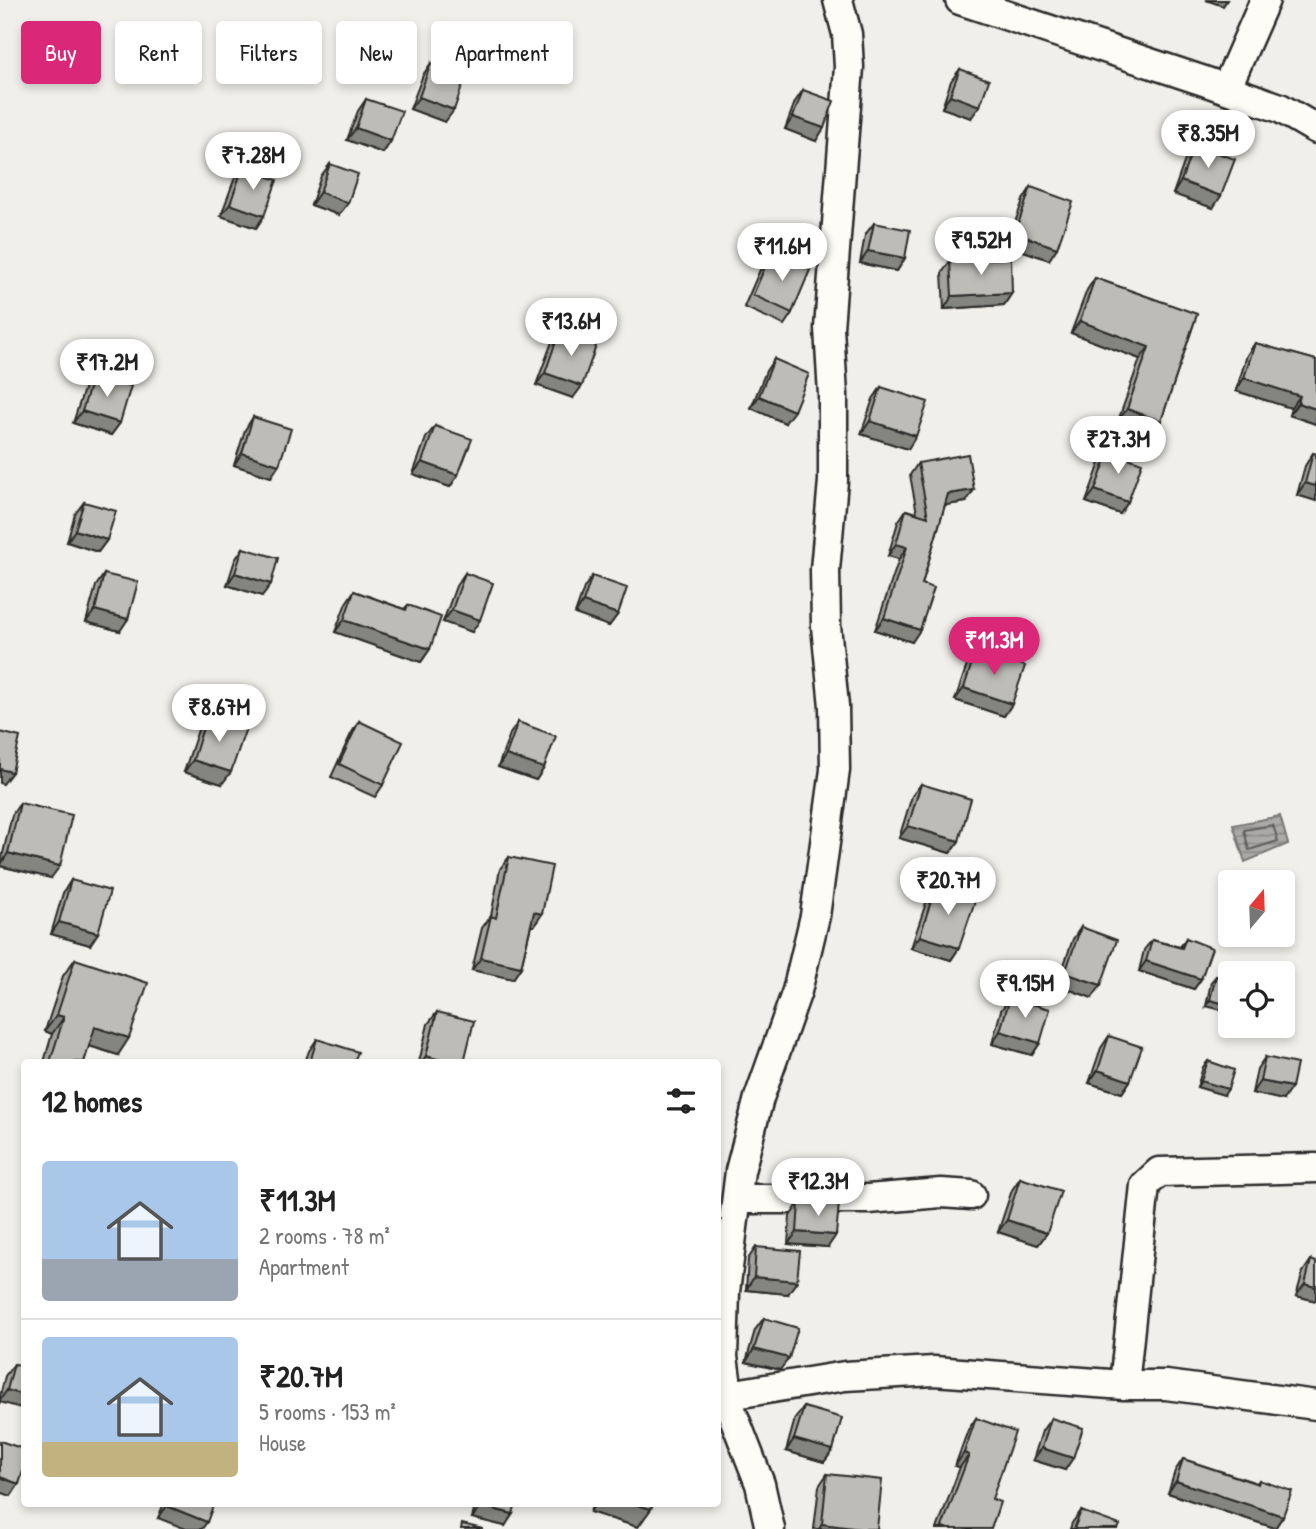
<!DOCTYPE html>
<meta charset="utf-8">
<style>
:root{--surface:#fff;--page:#f2f2f2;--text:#222;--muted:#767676;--line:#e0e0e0;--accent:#db2777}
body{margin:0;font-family:"Patrick Hand",sans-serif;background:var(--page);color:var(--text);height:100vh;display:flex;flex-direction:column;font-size:26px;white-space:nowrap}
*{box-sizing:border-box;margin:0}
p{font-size:23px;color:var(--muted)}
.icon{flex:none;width:38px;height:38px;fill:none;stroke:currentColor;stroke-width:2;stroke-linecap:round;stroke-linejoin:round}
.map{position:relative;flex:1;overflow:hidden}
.sheet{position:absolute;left:21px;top:1059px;width:700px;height:448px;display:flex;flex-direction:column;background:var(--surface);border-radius:7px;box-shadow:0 4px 10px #0003}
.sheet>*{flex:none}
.guide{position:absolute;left:21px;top:21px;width:700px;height:63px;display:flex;gap:14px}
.needle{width:46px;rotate:19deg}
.controls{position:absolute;left:1218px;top:870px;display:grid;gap:14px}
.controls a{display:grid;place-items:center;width:77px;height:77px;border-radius:7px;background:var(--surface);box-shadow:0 4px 10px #0003;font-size:35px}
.price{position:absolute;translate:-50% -60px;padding:0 16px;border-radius:24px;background:#fff;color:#222;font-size:23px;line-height:46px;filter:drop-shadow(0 2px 4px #0008)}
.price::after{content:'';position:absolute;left:50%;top:42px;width:21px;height:16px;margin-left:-10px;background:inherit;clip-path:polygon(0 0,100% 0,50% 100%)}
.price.current{background:var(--accent);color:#fff}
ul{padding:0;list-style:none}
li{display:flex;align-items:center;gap:21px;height:175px;padding:0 21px}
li+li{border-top:2px solid var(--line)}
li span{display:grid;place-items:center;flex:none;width:196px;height:140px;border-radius:7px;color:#555}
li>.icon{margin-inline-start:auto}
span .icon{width:84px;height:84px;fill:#fffc;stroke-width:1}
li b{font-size:30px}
h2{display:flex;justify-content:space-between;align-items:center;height:84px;padding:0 21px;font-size:30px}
.pill{padding:0 24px;border-radius:7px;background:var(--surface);box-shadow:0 4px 10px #0003;font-size:24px;line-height:63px}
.pill.current{background:var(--accent);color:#fff}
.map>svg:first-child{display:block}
.water{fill:url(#water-rules);stroke:#777775;stroke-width:2}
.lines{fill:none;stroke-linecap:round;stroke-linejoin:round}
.shore{stroke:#5e5d5d;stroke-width:2}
.minor-casing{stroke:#2b2b2b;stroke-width:33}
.minor{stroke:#fdfcf7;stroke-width:28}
.wall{fill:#a3a29e;stroke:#2b2b2b;stroke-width:2}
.shaded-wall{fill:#848481;stroke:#2b2b2b;stroke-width:2}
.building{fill:#bdbcb8;stroke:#2b2b2b;stroke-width:2}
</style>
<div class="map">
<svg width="1316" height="1529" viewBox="0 0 1316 1529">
<defs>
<pattern id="water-rules" width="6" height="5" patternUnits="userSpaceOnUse" patternTransform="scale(1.75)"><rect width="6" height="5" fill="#aaa9a7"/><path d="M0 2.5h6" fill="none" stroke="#8b8a88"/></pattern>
</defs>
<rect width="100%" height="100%" fill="#f0efeb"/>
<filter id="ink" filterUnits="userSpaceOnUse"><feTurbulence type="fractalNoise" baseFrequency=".0143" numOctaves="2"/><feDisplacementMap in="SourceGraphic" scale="14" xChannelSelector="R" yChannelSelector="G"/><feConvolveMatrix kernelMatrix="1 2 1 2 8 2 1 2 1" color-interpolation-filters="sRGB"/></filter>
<g filter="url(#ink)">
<path class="water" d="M1280 816 1288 844 1245 862 1233 825Z"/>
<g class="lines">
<path class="shore" d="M1273 825 1278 841 1249 850 1244 830Z"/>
<g class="minor-casing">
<path id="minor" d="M960 0 1204 81 1280 108 1316 129
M1226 89 1265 0
M738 1199H868L941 1193 971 1195
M1124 1385H1166L1316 1405
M729 1395 845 1376 934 1371 1124 1385 1145 1185 1159 1172 1316 1168
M770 1529 760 1484 730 1407 723 1357 725 1292 740 1171 759 1098 797 991 815 916 835 770 834 706 826 626 825 570 833 481V395L829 328 849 67 847 34 838 0"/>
</g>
<use href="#minor" class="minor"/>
</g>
<path class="wall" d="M431 63 445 122 410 109 423 75Z
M960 69 971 118 942 108 951 81Z
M803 90 816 141 785 129 795 102Z
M366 99 391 141 383 153 347 140 358 111Z
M1194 145 1213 208 1173 194 1186 157Z
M330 164 339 215 311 205 321 176Z
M243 167 264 216 256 228 221 216 234 180Z
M1031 187 1049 260 1007 245 1023 200Z
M874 223 905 258 897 271 860 263 865 235Z
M771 253 792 313 784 325 744 307 762 265Z
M950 261 1012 293 1004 305 944 309 942 273Z
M1095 278 1197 314 1161 421 1153 434 1118 421 1140 359 1071 333 1087 290Z
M560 330 573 398 536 385 552 342Z
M1255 343 1316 360V424L1289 415 1291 408 1236 391 1247 355Z
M774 359 785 423 751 408 766 371Z
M94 374 120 423 111 435 73 423 85 386Z
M881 387 908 449 861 434 873 399Z
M253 417 271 477 234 465 245 430Z
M435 426 458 475 450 487 413 474 426 438Z
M1109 451 1128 502 1120 514 1086 502 1100 463Z
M1313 453 1316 454V501L1297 495 1305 466Z
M918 463 966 502 945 505 922 584 912 642 875 630 899 559 888 556 898 522 906 510 917 513 910 475Z
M84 502 107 540 98 552 67 542 75 514Z
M243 548 262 596 227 585 235 560Z
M465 573 472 632 443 622 456 586Z
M104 574 120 631 86 622 96 586Z
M592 576 618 614 609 626 575 614 584 588Z
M354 591 404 609 408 605 430 649 421 662 335 632 346 603Z
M976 650 1012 704 1004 716 955 700 968 662Z
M207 715 222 784 184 772 199 727Z
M359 721 383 785 375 797 331 777 351 734Z
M518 722 544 768 536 780 498 767 510 734Z
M921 784 959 841 950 853 899 838 912 796Z
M20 803 51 878 0 866 12 815Z
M509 857 542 914 534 926H531L521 967 513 979 472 970 482 928 491 916 500 869Z
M71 880 90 945 51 934 63 893Z
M936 885 959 948 951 960 911 948 928 897Z
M1081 927 1092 998 1057 985 1073 939Z
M1186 938 1201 979 1194 989 1139 971 1144 950 1152 940 1180 947Z
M75 959 118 1055 89 1046 84 1062H44L52 1034 45 1031 63 976Z
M1216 976 1230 979 1206 1006 1211 982Z
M1010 998 1040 1043 1032 1055 992 1044 1001 1010Z
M437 1012 464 1062H419L428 1024Z
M1109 1036 1130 1081 1122 1093 1089 1083 1101 1048Z
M317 1039 354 1062H305L309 1051Z
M1265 1057 1283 1100 1252 1093 1257 1069Z
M1208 1061 1224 1095 1197 1087 1203 1067Z
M1020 1178 1047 1233 1038 1245 998 1232 1012 1190Z
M799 1203 828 1247 788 1244 790 1216Z
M756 1247 788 1294 746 1290 748 1259Z
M1311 1260 1316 1301 1296 1296 1303 1272Z
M764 1318 780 1370 746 1362 755 1330Z
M14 1364 24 1366 0 1402V1396L5 1376Z
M804 1407 833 1450 824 1462 786 1451 795 1419Z
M976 1418 992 1499 991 1529H937L960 1467 955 1466 968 1430Z
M1051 1418 1065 1470 1033 1460 1042 1431Z
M1183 1459 1257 1483 1259 1480 1283 1516 1275 1528 1168 1493 1175 1471Z
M827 1474 877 1529H814L819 1486Z
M164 1503H214L158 1518Z
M476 1503H516L505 1526 472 1518Z
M593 1503H653L638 1527 590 1512Z
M1081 1511 1118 1529H1070L1072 1523Z"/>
<path class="shaded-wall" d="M1206 0H1227L1223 6Z
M950 95 980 106 971 118 942 108Z
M419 97 454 110 445 122 410 109Z
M793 117 824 128 816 141 785 129Z
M356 128 391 141 383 153 347 140Z
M1181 181 1221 196 1213 208 1173 194Z
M320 192 348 203 339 215 311 205Z
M230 204 264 216 256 228 221 216Z
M1015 233 1057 248 1049 260 1007 245Z
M868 251 905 258 897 271 860 263Z
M1012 293 1004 305 944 309 952 296Z
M1080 321 1149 347 1140 359 1071 333Z
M545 373 582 386 573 398 536 385Z
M1244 378 1300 396 1291 408 1236 391Z
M759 396 794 411 785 423 751 408Z
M1298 403 1316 409V424L1289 415Z
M1127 409 1161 421 1153 434 1118 421Z
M82 411 120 423 111 435 73 423Z
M870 421 916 436 908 449 861 434Z
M242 453 279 465 271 477 234 465Z
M422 462 458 475 450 487 413 474Z
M1305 483 1316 486V501L1297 495Z
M974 490 966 502 940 506 948 494Z
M1095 490 1128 502 1120 514 1086 502Z
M75 530 107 540 98 552 67 542Z
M896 544 907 547 899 559 888 556Z
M235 573 271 584 262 596 227 585Z
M583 602 618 614 609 626 575 614Z
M95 610 128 619 120 631 86 622Z
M452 610 480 620 472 632 443 622Z
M884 618 920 630 912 642 875 630Z
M344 620 430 649 421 662 335 632Z
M964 688 1012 704 1004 716 955 700Z
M506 755 544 768 536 780 498 767Z
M193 760 231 772 222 784 184 772Z
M0 769 12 772 3 784 0 783Z
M908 826 959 841 950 853 899 838Z
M8 853 60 866 51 878 0 866Z
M534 912 542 914 534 926 526 925Z
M59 922 98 933 90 945 51 934Z
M1233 934 1260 935 1256 941 1231 936Z
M920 936 959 948 951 960 911 948Z
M481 958 521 967 513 979 472 970Z
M1146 961 1201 979 1194 989 1139 971Z
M1065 973 1101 985 1092 998 1057 985Z
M1210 1000 1230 1005V1012L1206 1006Z
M57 1015 64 1017 52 1034 45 1031Z
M95 1027 129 1038 118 1055 83 1044Z
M1000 1031 1040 1043 1032 1055 992 1044Z
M426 1056 449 1062H422Z
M1098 1070 1130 1081 1122 1093 1089 1083Z
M1201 1081 1228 1089 1224 1095 1197 1087Z
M1260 1081 1292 1087 1283 1100 1252 1093Z
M1007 1220 1047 1233 1038 1245 998 1232Z
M797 1232 836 1235 828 1247 788 1244Z
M754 1277 797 1281 788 1294 746 1290Z
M1305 1284 1316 1287V1301L1296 1296Z
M754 1349 789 1358 780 1370 746 1362Z
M7 1390 24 1395V1409L0 1402V1400Z
M794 1439 833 1450 824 1462 786 1451Z
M1042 1448 1073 1458 1065 1470 1033 1460Z
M964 1453 969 1455 960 1467 955 1466Z
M0 1477 19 1484 11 1496 0 1492Z
M1176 1481 1283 1516 1275 1528 1168 1493Z
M596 1503H631L651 1509 638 1527 590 1512Z
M167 1506 207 1522 202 1529H186L158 1518Z
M481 1506 513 1514 505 1526 472 1518Z
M822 1524 861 1529H819Z"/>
<path class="building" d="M431 63 466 75 454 110 419 97Z
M960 69 989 80 980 106 950 95Z
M803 90 834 101 824 128 793 117Z
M366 99 402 111 391 141 356 128Z
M1194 145 1235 159 1221 196 1181 181Z
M330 164 358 174 348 203 320 192Z
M243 167 277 180 264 216 230 204Z
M1031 187 1073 202 1057 248 1015 233Z
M874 223 910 230 905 258 868 251Z
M771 253 810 270 792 313 753 295Z
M1011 258 1012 293 952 296 950 261Z
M1095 278 1197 314 1161 421 1127 409 1149 347 1080 321Z
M560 330 597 343 582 386 545 373Z
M1255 343 1316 360V409L1298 403 1300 396 1244 378Z
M774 359 809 374 794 411 759 396Z
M94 374 131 386 120 423 82 411Z
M881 387 928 402 916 436 870 421Z
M253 417 291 429 279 465 242 453Z
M435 426 472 439 458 475 422 462Z
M1109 451 1142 463 1128 502 1095 490Z
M1313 453 1316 454V486L1305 483Z
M968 454 974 490 948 494 922 584 934 588 920 630 884 618 907 547 896 544 906 510 928 517 918 463Z
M84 502 116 511 107 540 75 530Z
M243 548 278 558 271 584 235 573Z
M465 573 493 583 480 620 452 610Z
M104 574 138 582 128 619 95 610Z
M592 576 627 588 618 614 583 602Z
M354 591 406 610 408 605 441 617 430 649 344 620Z
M976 650 1025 666 1012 704 964 688Z
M207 715 246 728 231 772 193 760Z
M359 721 403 742 383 785 339 764Z
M518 722 556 736 544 768 506 755Z
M0 732 20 737 12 772 0 769Z
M921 784 971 799 959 841 908 826Z
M20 803 72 815 60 866 8 853Z
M509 857 552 866 542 914 534 912 521 967 481 958 491 916 496 918Z
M71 880 110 891 98 933 59 922Z
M936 885 976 898 959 948 920 936Z
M1081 927 1117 940 1101 985 1065 973Z
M1186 938 1212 948 1201 979 1146 961 1152 940 1182 948Z
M75 959 148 983 129 1038 95 1027 84 1062H50L64 1017 57 1015Z
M1216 976 1230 979V1005L1210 1000Z
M1010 998 1050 1009 1040 1043 1000 1031Z
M437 1012 474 1021 464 1062H449L426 1056Z
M1109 1036 1142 1047 1130 1081 1098 1070Z
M317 1039 358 1052 354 1062H310Z
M1265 1057 1297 1064 1292 1087 1260 1081Z
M1208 1061 1234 1070 1228 1089 1201 1081Z
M1020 1178 1061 1191 1047 1233 1007 1220Z
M799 1203 839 1204 836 1235 797 1232Z
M718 1219 721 1220 718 1237Z
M756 1247 800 1251 797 1281 754 1277Z
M1311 1260 1316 1262V1287L1305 1284Z
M764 1318 798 1328 789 1358 754 1349Z
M14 1364 24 1366V1395L7 1390Z
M804 1407 842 1418 833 1450 794 1439Z
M976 1418 1015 1432 992 1499 1000 1502 991 1529H949L942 1527 969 1455 964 1453Z
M1051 1418 1083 1428 1073 1458 1042 1448Z
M0 1441 24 1449V1468L19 1484 0 1477Z
M1183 1459 1258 1484 1259 1480 1292 1491 1283 1516 1176 1481Z
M827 1474 882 1480 877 1529H861L822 1524Z
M168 1503H214L207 1522 167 1506Z
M482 1503H516L513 1514 481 1506Z
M631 1503H653L651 1509Z
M1081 1511 1120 1525 1118 1529H1074Z
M462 1524 483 1529H461Z"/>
</g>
</svg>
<div class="controls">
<a><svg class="needle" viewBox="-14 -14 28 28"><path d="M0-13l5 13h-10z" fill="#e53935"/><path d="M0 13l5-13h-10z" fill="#767676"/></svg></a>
<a><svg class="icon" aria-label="locate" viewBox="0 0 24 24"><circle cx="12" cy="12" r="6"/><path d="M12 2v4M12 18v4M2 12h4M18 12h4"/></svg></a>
</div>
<b class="price" style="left:1208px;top:170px">₹8.35M</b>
<b class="price" style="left:253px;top:192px">₹7.28M</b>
<b class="price" style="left:981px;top:277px">₹9.52M</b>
<b class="price" style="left:782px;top:283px">₹11.6M</b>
<b class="price" style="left:571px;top:358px">₹13.6M</b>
<b class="price" style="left:107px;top:399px">₹17.2M</b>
<b class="price" style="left:1118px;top:476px">₹27.3M</b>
<b class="price current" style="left:994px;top:677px">₹11.3M</b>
<b class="price" style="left:219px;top:744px">₹8.67M</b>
<b class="price" style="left:948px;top:917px">₹20.7M</b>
<b class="price" style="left:1025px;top:1020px">₹9.15M</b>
<b class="price" style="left:818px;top:1218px">₹12.3M</b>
<div class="guide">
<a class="pill current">Buy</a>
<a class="pill">Rent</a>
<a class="pill">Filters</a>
<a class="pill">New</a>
<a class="pill">Apartment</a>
</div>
<section class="sheet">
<h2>12 homes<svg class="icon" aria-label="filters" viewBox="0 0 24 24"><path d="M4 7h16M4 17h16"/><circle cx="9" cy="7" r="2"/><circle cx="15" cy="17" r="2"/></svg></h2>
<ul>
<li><span style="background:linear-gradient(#a9c7e8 70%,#9aa5b1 0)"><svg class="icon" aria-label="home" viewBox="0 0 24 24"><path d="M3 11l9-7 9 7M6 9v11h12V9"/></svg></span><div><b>₹11.3M</b><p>2 rooms · 78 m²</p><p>Apartment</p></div></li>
<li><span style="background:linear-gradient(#a9c7e8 75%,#c2b280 0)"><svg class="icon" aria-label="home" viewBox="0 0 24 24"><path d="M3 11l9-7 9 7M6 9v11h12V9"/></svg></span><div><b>₹20.7M</b><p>5 rooms · 153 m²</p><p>House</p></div></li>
</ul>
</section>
</div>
